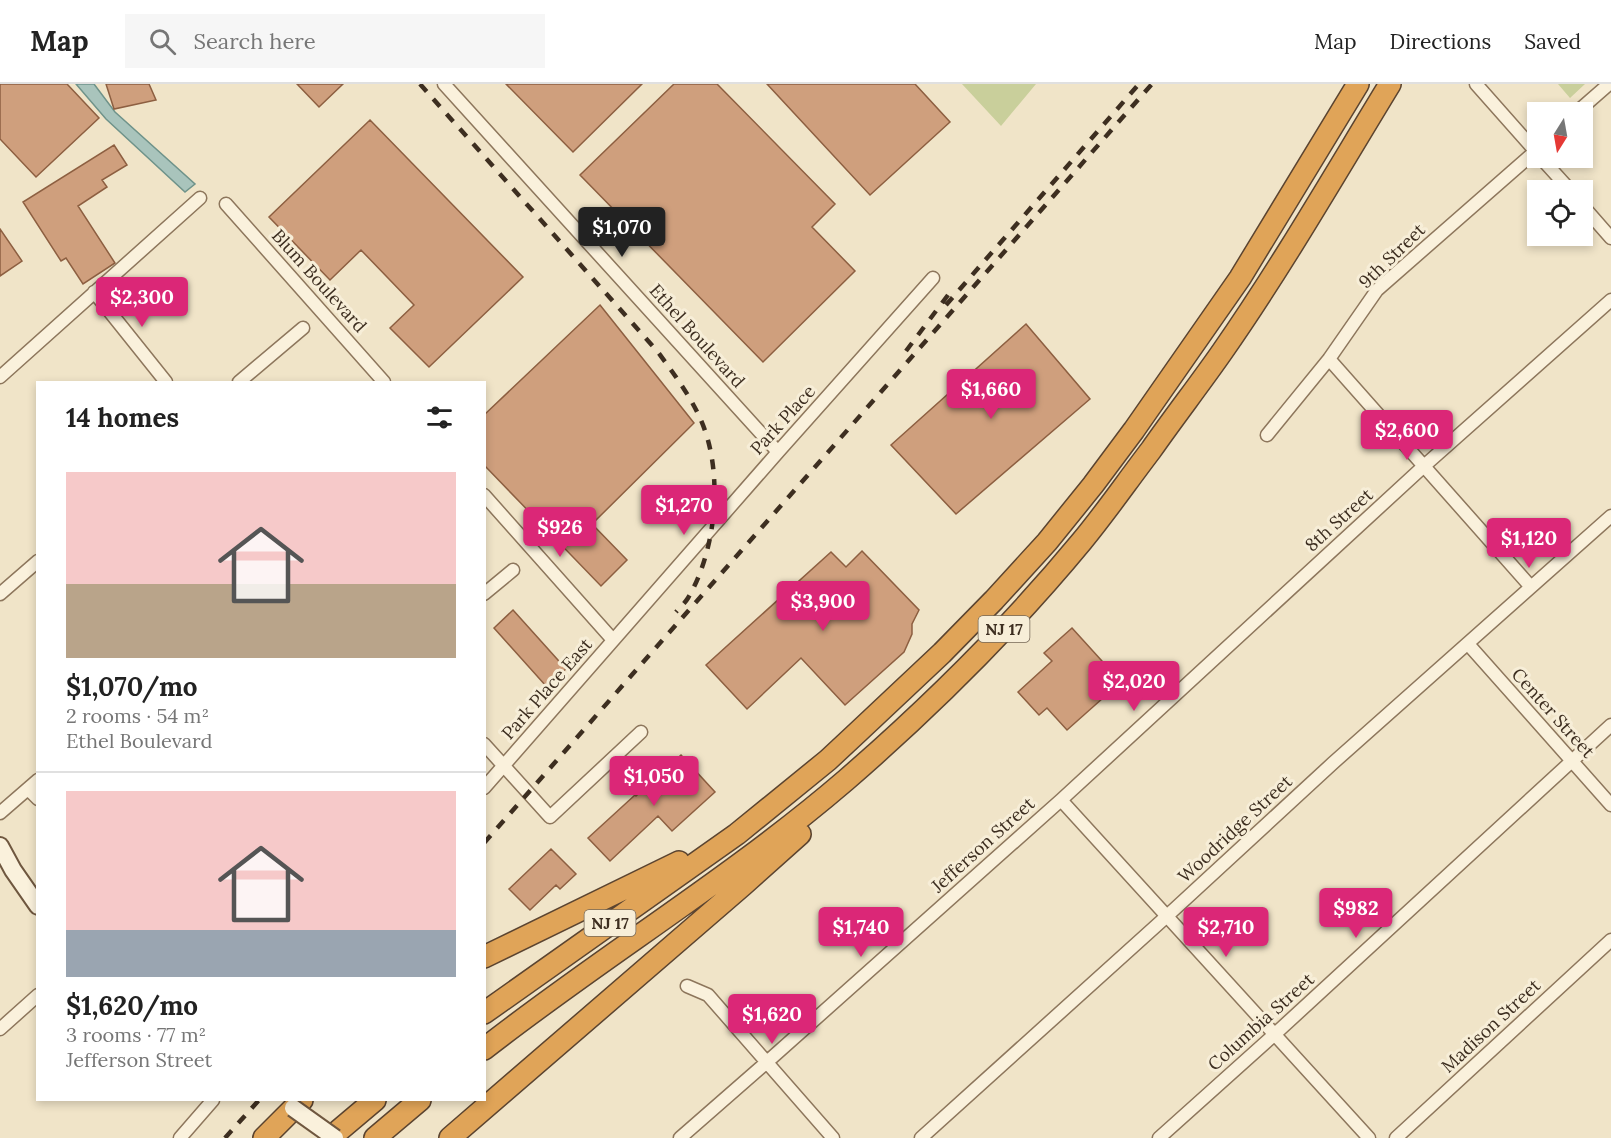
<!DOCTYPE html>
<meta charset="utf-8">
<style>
:root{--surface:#fff;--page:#f6f6f6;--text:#222;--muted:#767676;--line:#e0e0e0;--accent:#db2777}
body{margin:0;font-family:Lora,serif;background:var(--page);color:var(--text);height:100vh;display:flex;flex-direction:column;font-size:22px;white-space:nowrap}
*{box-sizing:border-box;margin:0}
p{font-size:20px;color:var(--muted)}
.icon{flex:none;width:33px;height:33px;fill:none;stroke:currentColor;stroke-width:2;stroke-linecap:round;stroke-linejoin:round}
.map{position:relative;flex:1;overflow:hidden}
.details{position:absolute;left:36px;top:297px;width:450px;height:720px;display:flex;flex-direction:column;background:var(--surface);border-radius:0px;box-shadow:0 3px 9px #0003}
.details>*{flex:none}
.needle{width:39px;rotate:191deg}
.fabs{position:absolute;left:1527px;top:18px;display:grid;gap:12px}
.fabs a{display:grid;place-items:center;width:66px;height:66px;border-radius:0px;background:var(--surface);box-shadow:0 3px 9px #0003;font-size:30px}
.price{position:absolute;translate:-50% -51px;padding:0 14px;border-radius:6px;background:var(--accent);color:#fff;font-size:20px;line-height:39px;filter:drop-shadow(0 2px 3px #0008)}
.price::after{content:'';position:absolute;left:50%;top:36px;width:18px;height:14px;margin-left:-9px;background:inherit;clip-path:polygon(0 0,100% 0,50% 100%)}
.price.selected{background:#222;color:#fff}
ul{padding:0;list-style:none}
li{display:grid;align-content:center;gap:12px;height:318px;padding:0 30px}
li+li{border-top:2px solid var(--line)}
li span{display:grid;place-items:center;height:186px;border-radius:0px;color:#555}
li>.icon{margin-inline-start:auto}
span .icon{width:108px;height:108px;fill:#fffc;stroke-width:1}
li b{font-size:26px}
h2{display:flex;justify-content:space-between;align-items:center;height:72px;padding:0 30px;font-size:26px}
header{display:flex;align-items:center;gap:36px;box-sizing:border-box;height:84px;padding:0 30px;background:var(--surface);border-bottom:2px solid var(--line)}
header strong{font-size:28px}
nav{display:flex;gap:33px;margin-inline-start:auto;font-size:21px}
.search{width:420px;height:54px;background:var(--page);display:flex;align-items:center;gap:15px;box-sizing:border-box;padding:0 21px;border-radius:0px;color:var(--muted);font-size:22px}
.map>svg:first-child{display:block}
.green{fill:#c9cf9b}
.water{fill:#a9c4bc;stroke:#6f938a;stroke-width:1.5}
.building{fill:#cf9f7d;stroke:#8d5f41;stroke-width:1.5}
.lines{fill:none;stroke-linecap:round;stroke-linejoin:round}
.street-casing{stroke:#8d765c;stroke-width:15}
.secondary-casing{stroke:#6f573f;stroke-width:20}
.highway-casing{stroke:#5b4430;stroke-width:24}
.street{stroke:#faf1dc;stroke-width:12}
.secondary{stroke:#faf1dc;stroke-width:16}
.highway{stroke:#e0a458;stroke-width:21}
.rail{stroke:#3d2e20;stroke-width:4.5;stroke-dasharray:10 10;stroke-linecap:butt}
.secondary-bridge-casing{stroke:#6f573f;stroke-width:20;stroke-linecap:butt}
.secondary-bridge{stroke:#faf1dc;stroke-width:16}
.labels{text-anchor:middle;stroke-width:6;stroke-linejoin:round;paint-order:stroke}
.shield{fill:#f7eed8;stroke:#756857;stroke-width:1.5}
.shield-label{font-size:16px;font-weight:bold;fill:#3d2e20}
.street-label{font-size:18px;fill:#3d2e20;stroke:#f7eed8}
</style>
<header>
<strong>Map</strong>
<div class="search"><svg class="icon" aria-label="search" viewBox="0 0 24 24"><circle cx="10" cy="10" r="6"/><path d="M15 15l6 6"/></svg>Search here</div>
<nav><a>Map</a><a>Directions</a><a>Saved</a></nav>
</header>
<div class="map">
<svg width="1611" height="1054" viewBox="0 0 1611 1054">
<rect width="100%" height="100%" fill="#f0e4c8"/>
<path class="green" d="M962 0H1036L1001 42Z
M1558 0H1585L1570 14Z"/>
<path class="water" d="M76 0H94L115 28 195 100 185 108 106 35Z"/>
<path class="building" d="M0 0H67L99 34 36 93 0 55Z
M106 0H149L156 16 114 25Z
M297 0H343L319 23Z
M506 0H642L573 68Z
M674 0H717L835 120 812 143 855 187 763 278 580 91Z
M767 0H915L950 38 870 111Z
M370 36 523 193 429 283 390 244 414 221 361 166 330 196 269 133Z
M114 61 127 81 102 96 107 103 78 122 115 179 83 200 66 174 61 177 23 118Z
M0 145 22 177 0 192Z
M600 221 694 339 592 440 627 476 601 502 484 381V331Z
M1026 240 1090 315 956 430 891 361Z
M862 467 919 526 912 540V550L904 568 845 621 801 574 747 625 706 581 831 468 846 483Z
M513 526 566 585 546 602 494 544Z
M1072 544 1121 598 1067 646 1047 624 1039 631 1018 608 1052 577 1044 569Z
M681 671 715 708 672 747 658 732 610 777 588 754 635 711 636 712Z
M551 765 576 790 560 805 556 801 530 826 509 805Z"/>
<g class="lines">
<g class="street-casing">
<path id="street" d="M444 0 778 368
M1476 0 1538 70
M1577 28 1609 0
M1541 74 1570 106
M226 120 384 298
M1582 121 1611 154
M94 208 166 298
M1329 275 1531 503
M0 293 200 114
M239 298 303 244
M1267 351 1329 275 1377 206 1538 65
M484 411 613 556
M0 510 38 477
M484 510 513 486
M1468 560 1611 721
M484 660 550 733 641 648
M484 704 778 368 933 194
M28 705 38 715
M1061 716 1369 1054
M0 729 38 696
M687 902 708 911 833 1054
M0 945 38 911
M180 1054 213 1016
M680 1054 767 978 1061 716 1424 382 1611 216
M921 1054 1167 832 1333 679 1611 432
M1159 1054 1275 950 1611 641
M1396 1054 1611 856"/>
</g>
<g class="secondary-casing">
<path id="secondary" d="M0 762 13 786 38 822"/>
</g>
<g class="highway-casing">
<path id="highway" d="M484 873 679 778
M484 929 737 750 828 676 858 648 942 569 994 516 1047 458 1093 401 1134 346 1240 194 1358 0
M484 965C603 872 732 794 846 696 930 623 1011 543 1082 457 1106 428 1128 396 1151 366 1174 333 1199 301 1222 268 1282 182 1335 90 1390 0
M264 1054 302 1016
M330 1054 375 1016
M375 1054 420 1016
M450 1054 743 801 800 750"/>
</g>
<use href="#street" class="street"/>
<use href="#secondary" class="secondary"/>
<use href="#highway" class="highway"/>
<path class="rail" d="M420 0 658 268C674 290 689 310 700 334 724 386 717 465 688 514 685 519 680 523 676 528
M946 221 1139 0
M906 267 948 211
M484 759 1152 0
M225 1054 259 1016"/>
<g class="secondary-bridge-casing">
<path id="secondary-bridge" d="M293 1024 335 1054"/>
</g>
<use href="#secondary-bridge" class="secondary-bridge"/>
</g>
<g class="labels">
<g class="shield">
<rect x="978.5" y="532" width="51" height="26" rx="4.5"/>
<rect x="584.5" y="826" width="51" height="26" rx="4.5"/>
</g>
<g class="shield-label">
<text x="1004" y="551">NJ 17</text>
<text x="610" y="845">NJ 17</text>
</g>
<g class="street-label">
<text transform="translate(1392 172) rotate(-44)" y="6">9th Street</text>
<text transform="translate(319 197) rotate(48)" y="6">Blum Boulevard</text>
<text transform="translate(697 252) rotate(48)" y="6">Ethel Boulevard</text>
<text transform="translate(783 336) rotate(-48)" y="6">Park Place</text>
<text transform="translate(1339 436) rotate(-42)" y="6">8th Street</text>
<text transform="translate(547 605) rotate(-49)" y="6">Park Place East</text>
<text transform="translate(1553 629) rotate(48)" y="6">Center Street</text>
<text transform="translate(1235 745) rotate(-43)" y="6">Woodridge Street</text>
<text transform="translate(983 761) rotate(-42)" y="6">Jefferson Street</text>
<text transform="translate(1261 938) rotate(-42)" y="6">Columbia Street</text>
<text transform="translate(1491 942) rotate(-43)" y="6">Madison Street</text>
</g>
</g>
</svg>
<div class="fabs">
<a><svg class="needle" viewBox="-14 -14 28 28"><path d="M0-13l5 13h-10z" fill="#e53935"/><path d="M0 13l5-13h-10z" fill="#767676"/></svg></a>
<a><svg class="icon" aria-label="locate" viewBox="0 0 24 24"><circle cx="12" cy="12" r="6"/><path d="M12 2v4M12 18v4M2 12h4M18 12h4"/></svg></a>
</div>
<b class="price selected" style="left:622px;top:174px">$1,070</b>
<b class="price" style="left:142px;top:244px">$2,300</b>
<b class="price" style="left:991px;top:336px">$1,660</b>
<b class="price" style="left:1407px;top:377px">$2,600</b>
<b class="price" style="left:684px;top:452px">$1,270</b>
<b class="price" style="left:560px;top:474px">$926</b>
<b class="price" style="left:1529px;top:485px">$1,120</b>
<b class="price" style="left:823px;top:548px">$3,900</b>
<b class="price" style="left:1134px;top:628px">$2,020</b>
<b class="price" style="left:654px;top:723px">$1,050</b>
<b class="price" style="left:1356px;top:855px">$982</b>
<b class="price" style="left:861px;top:874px">$1,740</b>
<b class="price" style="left:1226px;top:874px">$2,710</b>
<b class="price" style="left:772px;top:961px">$1,620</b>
<section class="details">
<h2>14 homes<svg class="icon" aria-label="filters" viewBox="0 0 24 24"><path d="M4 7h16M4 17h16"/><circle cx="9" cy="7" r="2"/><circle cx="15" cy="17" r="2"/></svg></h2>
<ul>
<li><span style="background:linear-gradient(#f6c9c9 60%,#b9a48a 0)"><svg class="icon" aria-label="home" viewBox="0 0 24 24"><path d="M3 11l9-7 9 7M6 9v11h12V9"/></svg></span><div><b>$1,070/mo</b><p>2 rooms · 54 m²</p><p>Ethel Boulevard</p></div></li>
<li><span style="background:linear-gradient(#f6c9c9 75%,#9aa5b1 0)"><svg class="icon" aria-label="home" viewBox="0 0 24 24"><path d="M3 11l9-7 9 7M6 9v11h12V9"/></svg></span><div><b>$1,620/mo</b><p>3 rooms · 77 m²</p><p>Jefferson Street</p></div></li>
</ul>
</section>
</div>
